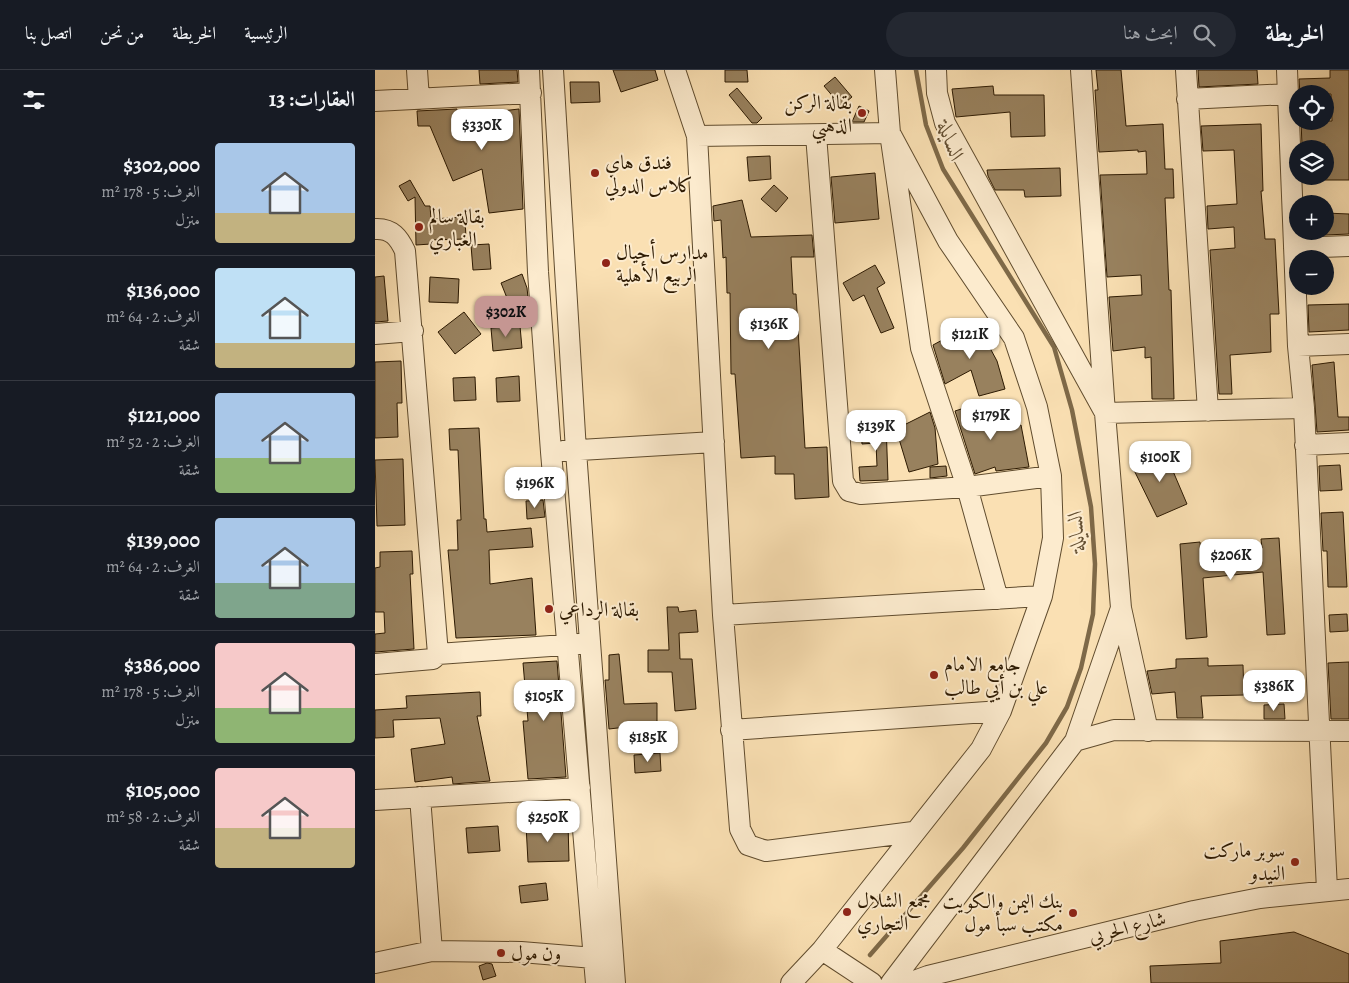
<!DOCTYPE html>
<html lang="ar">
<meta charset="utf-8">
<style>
:root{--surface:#171b24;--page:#242831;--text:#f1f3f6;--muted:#9ea1a6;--line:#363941;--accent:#c59692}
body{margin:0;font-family:Alegreya,Amiri,serif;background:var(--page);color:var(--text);direction:rtl;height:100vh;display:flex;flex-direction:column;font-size:19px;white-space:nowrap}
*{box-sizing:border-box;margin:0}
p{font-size:16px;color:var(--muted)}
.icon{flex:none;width:28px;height:28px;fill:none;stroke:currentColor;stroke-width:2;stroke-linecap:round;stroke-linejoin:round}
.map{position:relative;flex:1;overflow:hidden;direction:ltr}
.details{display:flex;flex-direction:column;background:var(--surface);width:375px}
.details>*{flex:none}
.controls{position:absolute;left:914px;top:15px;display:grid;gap:10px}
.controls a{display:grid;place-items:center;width:45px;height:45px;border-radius:50%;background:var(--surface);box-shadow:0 5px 20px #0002;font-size:25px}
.price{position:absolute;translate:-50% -42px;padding:0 11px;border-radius:10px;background:#fff;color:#222;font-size:16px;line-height:32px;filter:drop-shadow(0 1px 2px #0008)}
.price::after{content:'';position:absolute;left:50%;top:30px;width:15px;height:11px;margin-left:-8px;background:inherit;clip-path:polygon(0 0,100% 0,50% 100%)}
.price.on{background:var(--accent);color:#111}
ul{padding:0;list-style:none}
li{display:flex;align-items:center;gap:15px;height:125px;padding:0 20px}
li+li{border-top:1px solid var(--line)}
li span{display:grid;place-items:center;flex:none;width:140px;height:100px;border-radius:5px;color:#555}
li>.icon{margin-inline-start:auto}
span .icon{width:60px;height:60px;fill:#fffc;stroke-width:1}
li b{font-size:21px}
h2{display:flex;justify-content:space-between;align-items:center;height:60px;padding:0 20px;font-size:21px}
header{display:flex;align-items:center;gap:30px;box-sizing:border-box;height:70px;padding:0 25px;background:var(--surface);border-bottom:1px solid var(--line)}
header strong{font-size:24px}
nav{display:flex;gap:28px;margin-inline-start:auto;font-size:18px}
.search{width:350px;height:45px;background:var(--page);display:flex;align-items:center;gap:12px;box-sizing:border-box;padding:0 18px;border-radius:28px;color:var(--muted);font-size:19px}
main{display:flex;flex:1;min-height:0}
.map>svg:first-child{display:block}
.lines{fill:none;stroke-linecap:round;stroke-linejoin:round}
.stream{stroke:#7e6948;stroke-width:4.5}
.building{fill:#98815e;stroke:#2d1a02}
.minor-casing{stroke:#604c2e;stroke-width:22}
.minor{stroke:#fcebce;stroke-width:20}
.poi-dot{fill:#8f2418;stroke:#fcebce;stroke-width:2}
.labels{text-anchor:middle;stroke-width:4;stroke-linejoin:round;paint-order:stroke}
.poi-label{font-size:20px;fill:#2d1a02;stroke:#fcebce;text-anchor:start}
.street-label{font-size:20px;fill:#2d1a02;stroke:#fcebce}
.water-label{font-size:21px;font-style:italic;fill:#634e31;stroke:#fcebce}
</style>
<header>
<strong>الخريطة</strong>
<div class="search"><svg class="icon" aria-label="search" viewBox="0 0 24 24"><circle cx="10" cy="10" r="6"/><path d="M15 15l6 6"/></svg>ابحث هنا</div>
<nav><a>الرئيسية</a><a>الخريطة</a><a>من نحن</a><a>اتصل بنا</a></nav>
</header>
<main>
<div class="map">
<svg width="974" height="913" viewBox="0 0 974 913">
<rect width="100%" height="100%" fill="#fae0b3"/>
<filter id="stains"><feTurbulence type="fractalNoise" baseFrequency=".004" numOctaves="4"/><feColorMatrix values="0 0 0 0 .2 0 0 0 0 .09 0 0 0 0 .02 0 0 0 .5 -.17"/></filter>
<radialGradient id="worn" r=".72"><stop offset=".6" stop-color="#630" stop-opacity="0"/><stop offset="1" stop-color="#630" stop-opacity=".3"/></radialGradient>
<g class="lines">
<path class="stream" d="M495 885 588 778 671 673 692 637 706 598 718 544 720 494 716 437 697 340 679 277 568 99 551 55 541 0"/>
</g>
<path class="building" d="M104 0H142L143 12 105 14Z
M238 0H280L283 10 246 22Z
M350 0H372L373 12H350Z
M721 0H746L751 56 788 54 790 99H798L799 128H790L794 220H796L799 329H777L776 287 770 288V277L738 281 734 227 767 225 766 205 732 207 725 105 772 104 771 81 763 82V80L724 82 720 20H723Z
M823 0H882L883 14 824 17Z
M955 0H974V110H950V74L927 75 926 51H957L956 24H925L924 9 955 8Z
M460 7 477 27 466 36 449 16Z
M195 12H224L225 32 196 33Z
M618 16 619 25H669L670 66 636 67 635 42 581 47 577 19Z
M362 18 387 48 382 53H377L354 25Z
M484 36 494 41 489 52H477Z
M82 39 83 46 144 39 148 139 114 143 107 99 78 111 55 56H43L42 41Z
M886 54 888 121H886L890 169H900L904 244H895L896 282 855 285 857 324H844L835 180 860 178 859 157 833 159 832 136 862 134 859 80 828 81 826 56Z
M395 86 396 109 374 111 372 87Z
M685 98 686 126 650 127 649 120H620L613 106 612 100Z
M500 103 504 149 460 153 456 107Z
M35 110 50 136H55L56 149 90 147 91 169 56 170V174L41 175 40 127 33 131 24 116Z
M399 115 413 128 401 142 386 129Z
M367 130 376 167 437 165 439 187H416L418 224H421L430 378 452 377 454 427 420 429 419 404H400V386L366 388 360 304H356L355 223H352L351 187 348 188 346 150 339 151 338 136Z
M950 143 974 144V164L950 165Z
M114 174 116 199 98 200 96 175Z
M500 195 510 213 502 218 519 258 506 263 489 225 478 231 468 213Z
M147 204 152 218 154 237 138 243 126 213Z
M9 206 13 251 0 252V207Z
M55 207 84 209 83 233 54 232Z
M974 234V260L934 262 933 235Z
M89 242 106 264 80 284 63 262Z
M601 252 622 291 630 319 604 326 596 300 570 314 558 275Z
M145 256 147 278 118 281 116 258Z
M26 291 27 333H22L23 367 0 368V292Z
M959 292 963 347H974V360L942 362 937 295Z
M144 306 145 331 122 332 121 308Z
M100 307 101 330 79 331 78 308Z
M611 331 620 361 646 355 654 397 621 401 620 397 600 404 580 341Z
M555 342 560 358 563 394 534 402 521 359Z
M511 353 513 410 485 411 484 397 502 396 501 373 487 374 486 354Z
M104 358 109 449H111L112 462 156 458 158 477 114 480 115 514 157 508 161 565 81 568 73 480H83L82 450H86L83 380H75L74 359Z
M789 380 812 434 782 447 756 394Z
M28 389 30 455 2 456 0 390Z
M965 395 967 420 945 421 944 396Z
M571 396 572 406 555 408V397Z
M168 430 170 447 152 449 151 431Z
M968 442 972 517H953L952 481H948L946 443Z
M904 468 910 564 892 565 888 502 828 508 832 567 811 569 805 474 825 472 826 483 887 478 886 469Z
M37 481 38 504H35L39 579 0 582V564L10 563 9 542H0V498L5 497V482Z
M292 537H303L304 542 321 540 323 562 304 563 305 589H317L321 639 300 641 297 602H273V580H294Z
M972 544 973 561 955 562 954 545Z
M244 584 249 634 282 633V654L251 655V657L234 659 230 610H234V585Z
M833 588V596L868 595 869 625 826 626 828 648H802L800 622 777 624 772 601 801 598V589Z
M182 591 191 707 153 709 148 651H153L148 593Z
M974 592V649H956L953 593Z
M105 622 106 646H102L115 711 78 714 77 707 40 712 36 679 70 674 65 648 18 650 19 667 0 668V640L32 638 31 626Z
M909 634 910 649H889V635Z
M285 683 286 701 260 703 259 685Z
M193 753 194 791 153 792 151 755Z
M123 756 125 781 93 783 91 758Z
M171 813 173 830 146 833 144 816Z
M919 862 974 884V913H776L775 896 846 893 845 871Z
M112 893 117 894 121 906 108 910 104 896Z"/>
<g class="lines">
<g class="minor-casing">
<path id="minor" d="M42 0 44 29
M154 0 163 202 176 382 221 913
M178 0 201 381 240 913
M300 0 322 66 348 545 365 759 373 775 391 781 538 762
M706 0 730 343 929 338
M811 0 833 341
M912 0 923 276 929 338 952 820
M812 29 913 24
M0 31 156 23
M441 65 468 411 474 421 486 424 592 417 676 406
M322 66 515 63 546 278 592 417 623 529
M0 159C17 158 24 168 30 181L63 584 58 589 0 594
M919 178 974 176
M0 264 38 261
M923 276 974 274
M930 375 974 373
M188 381 339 372
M746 538 773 661
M348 545 667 526
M63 584 204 574
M356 660 626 641
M700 671 739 660 974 661
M0 730 205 718
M447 880 497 913
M57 881 146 882 219 888
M0 893 57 881 45 727
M416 913 447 880 606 679 626 641 667 526 678 468 676 406 662 337 639 268 573 171 515 63 510 0
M516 913 700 671 746 538 730 343 570 53 562 23 561 0
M534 913 553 906 819 841 885 828 974 819"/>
</g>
<use href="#minor" class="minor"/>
</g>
<g class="poi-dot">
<circle cx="487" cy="43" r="5"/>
<circle cx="220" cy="103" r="5"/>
<circle cx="44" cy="157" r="5"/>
<circle cx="231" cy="193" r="5"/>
<circle cx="174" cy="539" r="5"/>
<circle cx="559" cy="605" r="5"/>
<circle cx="920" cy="792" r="5"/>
<circle cx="472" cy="842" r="5"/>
<circle cx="698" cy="843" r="5"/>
<circle cx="126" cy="883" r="5"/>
</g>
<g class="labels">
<g class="poi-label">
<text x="477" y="39" text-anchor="end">بقالة الركن<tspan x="477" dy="23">الذهبي</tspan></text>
<text x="230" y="99">فندق هاي<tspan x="230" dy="23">كلاس الدولي</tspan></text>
<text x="54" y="153">بقالة سالم<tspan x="54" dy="23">الغباري</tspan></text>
<text x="241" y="189">مدارس أجيال<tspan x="241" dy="23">الربيع الأهلية</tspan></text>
<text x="184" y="546">بقالة الرداعي</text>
<text x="569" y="601">جامع الامام<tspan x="569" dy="23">علي بن أيي طالب</tspan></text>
<text x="910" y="787" text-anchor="end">سوبر ماركت<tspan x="910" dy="23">النيدو</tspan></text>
<text x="482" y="837">مجمع الشلال<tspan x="482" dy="23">التجاري</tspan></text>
<text x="688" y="838" text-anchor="end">بنك اليمن والكويت<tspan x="688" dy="23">مكتب سبأ مول</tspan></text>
<text x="136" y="890">ون مول</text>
</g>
<g class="street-label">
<text transform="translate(752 857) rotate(-14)" y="7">شارع الحربي</text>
</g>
<g class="water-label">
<text transform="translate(576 71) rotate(69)" y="7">السايلة</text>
<text transform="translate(701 461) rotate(-95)" y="7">السايلة</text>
</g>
</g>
<rect width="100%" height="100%" filter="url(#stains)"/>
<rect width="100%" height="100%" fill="url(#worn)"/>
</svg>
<div class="controls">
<a><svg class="icon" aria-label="locate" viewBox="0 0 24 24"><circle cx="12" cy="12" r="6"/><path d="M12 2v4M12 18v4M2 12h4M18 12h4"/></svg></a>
<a><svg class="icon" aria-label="layers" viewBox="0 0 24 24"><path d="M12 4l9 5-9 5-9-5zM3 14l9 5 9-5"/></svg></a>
<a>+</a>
<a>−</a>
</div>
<b class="price" style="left:107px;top:81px">$330K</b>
<b class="price on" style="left:131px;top:268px">$302K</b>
<b class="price" style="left:394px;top:280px">$136K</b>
<b class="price" style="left:595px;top:290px">$121K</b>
<b class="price" style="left:616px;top:371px">$179K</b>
<b class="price" style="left:501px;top:382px">$139K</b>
<b class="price" style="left:785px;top:413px">$100K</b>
<b class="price" style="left:160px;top:439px">$196K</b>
<b class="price" style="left:856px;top:511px">$206K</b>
<b class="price" style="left:899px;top:642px">$386K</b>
<b class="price" style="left:169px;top:652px">$105K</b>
<b class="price" style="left:273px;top:693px">$185K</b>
<b class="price" style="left:173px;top:773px">$250K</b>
</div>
<section class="details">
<h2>العقارات: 13<svg class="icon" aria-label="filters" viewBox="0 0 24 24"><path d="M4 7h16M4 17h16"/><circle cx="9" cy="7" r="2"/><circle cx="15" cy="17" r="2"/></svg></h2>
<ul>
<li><span style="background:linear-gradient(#a9c7e8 70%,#c2b280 0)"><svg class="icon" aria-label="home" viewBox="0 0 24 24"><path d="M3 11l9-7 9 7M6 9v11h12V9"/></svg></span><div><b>$302,000</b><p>الغرف: 5 · 178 m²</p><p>منزل</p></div></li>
<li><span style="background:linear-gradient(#bfe0f5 75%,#c2b280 0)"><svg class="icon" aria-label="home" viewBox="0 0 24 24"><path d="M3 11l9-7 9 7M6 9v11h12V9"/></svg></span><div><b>$136,000</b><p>الغرف: 2 · 64 m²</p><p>شقة</p></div></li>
<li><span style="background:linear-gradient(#a9c7e8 65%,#8fb573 0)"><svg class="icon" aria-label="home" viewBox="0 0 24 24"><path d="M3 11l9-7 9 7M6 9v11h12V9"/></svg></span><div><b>$121,000</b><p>الغرف: 2 · 52 m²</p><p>شقة</p></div></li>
<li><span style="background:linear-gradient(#a9c7e8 65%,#7fa58c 0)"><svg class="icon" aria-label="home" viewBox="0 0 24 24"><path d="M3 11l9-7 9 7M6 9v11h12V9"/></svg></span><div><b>$139,000</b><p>الغرف: 2 · 64 m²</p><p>شقة</p></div></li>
<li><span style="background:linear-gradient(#f6c9c9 65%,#8fb573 0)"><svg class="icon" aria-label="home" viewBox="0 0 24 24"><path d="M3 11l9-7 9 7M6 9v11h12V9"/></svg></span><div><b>$386,000</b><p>الغرف: 5 · 178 m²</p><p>منزل</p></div></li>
<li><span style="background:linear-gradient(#f6c9c9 60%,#c2b280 0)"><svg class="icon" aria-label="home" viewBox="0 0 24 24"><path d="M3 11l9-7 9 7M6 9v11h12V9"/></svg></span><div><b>$105,000</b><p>الغرف: 2 · 58 m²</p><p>شقة</p></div></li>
</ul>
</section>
</main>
